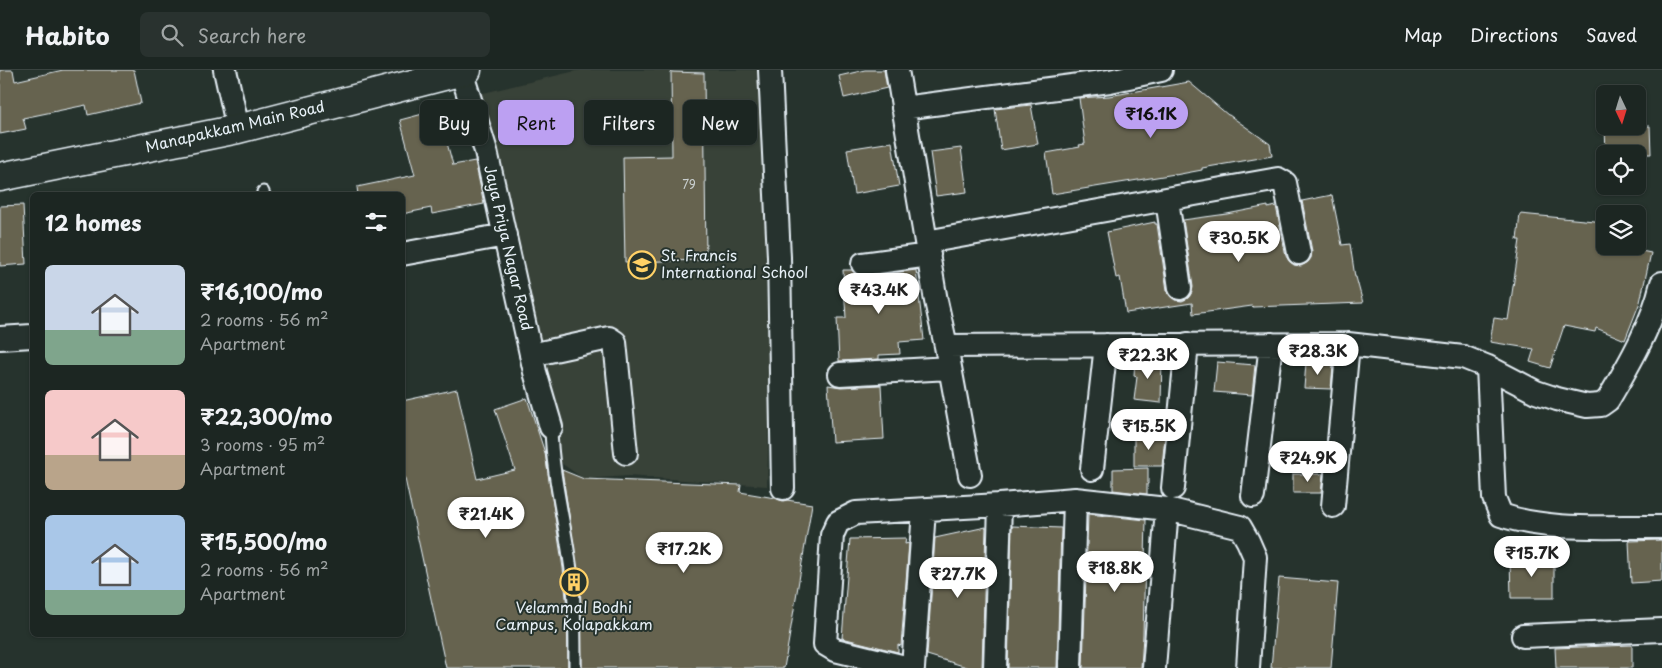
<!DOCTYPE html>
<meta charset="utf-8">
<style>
:root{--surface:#1c2622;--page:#29322f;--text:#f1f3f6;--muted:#a0a5a5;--line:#3a4340;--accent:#bca0f2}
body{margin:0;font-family:"Playpen Sans",sans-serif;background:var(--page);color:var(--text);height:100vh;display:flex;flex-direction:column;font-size:19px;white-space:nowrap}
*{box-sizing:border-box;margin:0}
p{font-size:16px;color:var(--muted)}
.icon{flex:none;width:28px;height:28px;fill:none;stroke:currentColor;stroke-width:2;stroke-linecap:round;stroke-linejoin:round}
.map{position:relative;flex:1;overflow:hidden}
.details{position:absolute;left:30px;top:122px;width:375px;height:445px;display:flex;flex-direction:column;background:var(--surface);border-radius:8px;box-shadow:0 1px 4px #0004,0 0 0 1px var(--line)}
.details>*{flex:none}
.banner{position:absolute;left:420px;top:30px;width:475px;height:45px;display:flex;gap:10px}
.needle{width:32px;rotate:176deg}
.fabs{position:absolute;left:1596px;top:15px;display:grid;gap:10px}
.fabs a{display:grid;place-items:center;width:50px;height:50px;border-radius:8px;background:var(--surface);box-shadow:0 1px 4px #0004,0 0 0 1px var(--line);font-size:25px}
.price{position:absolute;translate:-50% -42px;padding:0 11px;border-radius:18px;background:#fff;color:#222;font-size:16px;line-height:32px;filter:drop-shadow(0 1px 2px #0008)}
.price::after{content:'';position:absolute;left:50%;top:30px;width:15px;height:11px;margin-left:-8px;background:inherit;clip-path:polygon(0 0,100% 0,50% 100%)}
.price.current{background:var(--accent);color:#111}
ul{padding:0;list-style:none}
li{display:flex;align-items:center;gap:15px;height:125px;padding:0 15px}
li span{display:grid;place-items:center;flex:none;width:140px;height:100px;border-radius:8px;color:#555}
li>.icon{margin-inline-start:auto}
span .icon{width:60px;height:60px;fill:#fffc;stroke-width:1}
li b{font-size:21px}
h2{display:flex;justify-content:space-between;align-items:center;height:60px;padding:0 15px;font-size:21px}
.chip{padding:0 18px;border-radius:8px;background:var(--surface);box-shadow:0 1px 4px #0004,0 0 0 1px var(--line);font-size:18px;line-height:45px}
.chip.current{background:var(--accent);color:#111}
header{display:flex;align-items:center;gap:30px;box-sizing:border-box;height:70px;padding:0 25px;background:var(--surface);border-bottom:1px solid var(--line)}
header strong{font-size:24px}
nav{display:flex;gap:28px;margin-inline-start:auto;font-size:18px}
.search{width:350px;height:45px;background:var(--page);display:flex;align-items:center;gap:12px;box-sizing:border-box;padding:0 18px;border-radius:8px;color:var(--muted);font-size:19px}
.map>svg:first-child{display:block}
.built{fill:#394238}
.building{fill:#666450;stroke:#e8f1f8}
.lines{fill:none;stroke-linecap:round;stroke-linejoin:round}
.service-casing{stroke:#e8f1f8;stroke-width:15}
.minor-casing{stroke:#e8f1f8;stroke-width:26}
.secondary-casing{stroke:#e8f1f8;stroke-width:31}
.service{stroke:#26332d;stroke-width:11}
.minor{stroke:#26332d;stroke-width:22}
.secondary{stroke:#26332d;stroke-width:28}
.labels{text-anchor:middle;stroke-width:4;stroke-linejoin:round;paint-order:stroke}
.number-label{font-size:12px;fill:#c8cece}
.street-label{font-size:15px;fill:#e8f1f8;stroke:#26332d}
.poi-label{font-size:15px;fill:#e8f1f8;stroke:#26332d;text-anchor:start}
</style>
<header>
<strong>Habito</strong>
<div class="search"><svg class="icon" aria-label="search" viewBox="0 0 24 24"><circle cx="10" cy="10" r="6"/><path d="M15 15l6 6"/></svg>Search here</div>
<nav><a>Map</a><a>Directions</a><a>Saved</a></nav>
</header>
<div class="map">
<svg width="1662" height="598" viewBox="0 0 1662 598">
<rect width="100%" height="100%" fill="#26332d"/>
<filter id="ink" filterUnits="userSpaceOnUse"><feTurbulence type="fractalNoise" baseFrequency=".02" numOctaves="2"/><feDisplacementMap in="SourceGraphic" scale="10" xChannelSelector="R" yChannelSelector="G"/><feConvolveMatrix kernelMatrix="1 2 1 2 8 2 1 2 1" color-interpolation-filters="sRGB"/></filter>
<g filter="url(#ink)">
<path class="built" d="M580 0H760L765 151 769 350 767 416 628 406 584 409 558 391 475 25Z"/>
<path class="building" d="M0 0H13L15 11 63 0H134L141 33 88 45 86 35 23 48 26 59 0 64Z
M865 0H884L887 18 844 28 839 6Z
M671 2 704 3 706 190 625 192 623 87 672 86Z
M1189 12 1228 45H1229L1270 74 1272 86 1202 98V100L1175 105V104L1052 124 1046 83 1080 77 1079 75 1085 74 1079 28 1109 26Z
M1031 35 1038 74 1001 80 995 39Z
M438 40 453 95 475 91 484 134 432 144 431 138 402 144V125H358L357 117 415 105 400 50Z
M1650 56 1651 84H1606L1605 57Z
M892 72 899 116 854 124 847 79Z
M961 78 967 122 936 126 930 82Z
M1332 125 1342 175 1350 174 1355 207H1356L1363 233 1253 237 1252 236 1193 244 1192 233 1126 243 1120 207 1116 208 1107 162 1155 152V154H1157L1167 220 1170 226 1175 230 1182 231 1188 228 1192 222 1193 217 1183 150 1227 144 1268 136V138L1276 136 1286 186 1289 191 1294 195 1301 196 1308 192 1311 188 1312 181 1302 131Z
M23 135 26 194 0 196V136Z
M1520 144 1605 152V176H1617L1651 183 1640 232 1625 270 1596 258 1595 262 1564 256 1550 298 1530 292 1534 279 1490 272 1494 248 1508 250 1520 170H1517Z
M843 200H852L858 206 864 207 916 200 924 270 899 272 900 284 879 285V289L839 291 837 248H846Z
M1135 288H1162L1161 333 1134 330 1137 307 1134 306Z
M1217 292 1255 295 1252 325 1214 322Z
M1306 293 1333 295 1331 319 1304 318Z
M828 315 841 317 881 315 884 369 832 372Z
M457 319 477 409 515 400 495 339 527 328 545 383 563 498 567 538 568 598H446L402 395V331Z
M1134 366H1165L1162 396H1134Z
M1148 398V414H1147V424L1113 420V399Z
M562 400 584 409 741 415 740 422 775 428 783 431 787 430 812 434 784 598H582L580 516Z
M1293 404H1323L1321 423H1293Z
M1088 444 1146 450 1143 565 1141 598H1083Z
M1012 456 1061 458 1057 598H1008Z
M986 457 982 598H970L927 585 935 468Z
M906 468 905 474 909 473 901 576 898 575V582L842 568 850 469Z
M1662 470V511L1631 513 1629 471Z
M1510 488H1554V528H1511Z
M1279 508 1338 513 1331 598H1271Z
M1632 575V598H1556L1555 578Z"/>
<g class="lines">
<g class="service-casing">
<path id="service" d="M263 122 264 125
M551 357C552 410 568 463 573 517 575 544 575 571 575 598"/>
</g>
<g class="minor-casing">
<path id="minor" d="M225 0 238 59
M770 0 779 187 783 418
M897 0 936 231 946 276 1348 274 1463 287 1488 297 1536 322 1557 329 1587 336 1601 335 1608 330C1630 293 1652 255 1662 213
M461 1 486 81 535 302 551 357
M903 38 1110 11 1161 0
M1167 130 1180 218
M926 172 1278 109 1285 113 1299 183
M402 184 505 165
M863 194 929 185
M0 268 32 266
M946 276 970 405
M531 285 609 268 615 272 626 383
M1488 297 1494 428 1501 445C1550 462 1610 456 1662 457
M840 304 950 298
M1092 399 1106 275
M1173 418 1187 274
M1253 426 1271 274
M1333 436 1348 274
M1523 566 1662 560
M909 598 835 580 825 574 832 465 838 452 856 443 1000 435 1075 429 1167 439 1240 457 1248 471 1255 487 1248 598
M913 598 924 440
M995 598 1000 435
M1070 598 1075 429
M1154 598 1167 439"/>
</g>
<g class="secondary-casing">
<path id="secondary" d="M0 107 238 59 467 0"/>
</g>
<use href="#service" class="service"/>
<use href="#minor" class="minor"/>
<use href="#secondary" class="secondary"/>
</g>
</g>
<defs>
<g id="school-ring" transform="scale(1.4375)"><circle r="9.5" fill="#26332d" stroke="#ffd166" stroke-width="1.5"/><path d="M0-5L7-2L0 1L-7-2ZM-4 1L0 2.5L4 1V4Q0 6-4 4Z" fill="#ffd166"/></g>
<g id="building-ring" transform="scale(1.4375)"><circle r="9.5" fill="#26332d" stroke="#ffd166" stroke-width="1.5"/><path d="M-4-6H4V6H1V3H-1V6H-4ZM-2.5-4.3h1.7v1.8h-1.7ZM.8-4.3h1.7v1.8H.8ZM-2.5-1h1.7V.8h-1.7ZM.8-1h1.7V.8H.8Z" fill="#ffd166"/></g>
</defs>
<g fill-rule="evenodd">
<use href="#school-ring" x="642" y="195"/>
<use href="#building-ring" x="574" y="512"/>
</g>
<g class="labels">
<g class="number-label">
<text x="689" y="119">79</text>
</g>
<g class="street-label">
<text transform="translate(235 57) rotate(-13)" y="5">Manapakkam Main Road</text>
<text transform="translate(508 178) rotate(77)" y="5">Jaya Priya Nagar Road</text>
</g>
<g class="poi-label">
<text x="661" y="191">St. Francis<tspan x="661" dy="17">International School</tspan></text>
<text x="574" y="543" text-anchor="middle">Velammal Bodhi<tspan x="574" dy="17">Campus, Kolapakkam</tspan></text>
</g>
</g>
</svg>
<div class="fabs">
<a><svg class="needle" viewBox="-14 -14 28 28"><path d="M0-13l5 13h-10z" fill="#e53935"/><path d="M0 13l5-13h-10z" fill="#a0a5a5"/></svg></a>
<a><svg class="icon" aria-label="locate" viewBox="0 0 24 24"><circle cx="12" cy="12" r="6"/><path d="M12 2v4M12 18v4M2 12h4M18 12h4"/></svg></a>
<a><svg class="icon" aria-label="layers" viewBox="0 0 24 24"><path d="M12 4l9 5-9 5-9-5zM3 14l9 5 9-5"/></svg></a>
</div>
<b class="price current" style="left:1151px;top:69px">₹16.1K</b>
<b class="price" style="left:1239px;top:193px">₹30.5K</b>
<b class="price" style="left:879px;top:245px">₹43.4K</b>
<b class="price" style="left:1318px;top:306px">₹28.3K</b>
<b class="price" style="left:1148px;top:310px">₹22.3K</b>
<b class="price" style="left:1149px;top:381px">₹15.5K</b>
<b class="price" style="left:1308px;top:413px">₹24.9K</b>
<b class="price" style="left:486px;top:469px">₹21.4K</b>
<b class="price" style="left:684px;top:504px">₹17.2K</b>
<b class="price" style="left:1532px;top:508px">₹15.7K</b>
<b class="price" style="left:1115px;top:523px">₹18.8K</b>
<b class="price" style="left:958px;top:529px">₹27.7K</b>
<div class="banner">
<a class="chip">Buy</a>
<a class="chip current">Rent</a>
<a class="chip">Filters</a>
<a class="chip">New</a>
</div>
<section class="details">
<h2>12 homes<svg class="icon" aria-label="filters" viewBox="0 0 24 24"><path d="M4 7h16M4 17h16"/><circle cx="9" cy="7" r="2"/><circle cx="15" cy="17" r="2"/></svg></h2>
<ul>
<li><span style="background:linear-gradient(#c9d6e8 65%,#7fa58c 0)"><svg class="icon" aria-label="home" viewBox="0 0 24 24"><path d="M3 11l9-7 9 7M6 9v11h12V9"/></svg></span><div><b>₹16,100/mo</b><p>2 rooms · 56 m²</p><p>Apartment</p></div></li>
<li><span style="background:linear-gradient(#f6c9c9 65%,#b9a48a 0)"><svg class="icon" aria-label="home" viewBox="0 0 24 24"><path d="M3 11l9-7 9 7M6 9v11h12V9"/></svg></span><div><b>₹22,300/mo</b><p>3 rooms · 95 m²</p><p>Apartment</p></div></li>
<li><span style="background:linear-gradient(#a9c7e8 75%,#7fa58c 0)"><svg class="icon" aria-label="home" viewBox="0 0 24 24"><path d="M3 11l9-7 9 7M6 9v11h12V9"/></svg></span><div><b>₹15,500/mo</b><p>2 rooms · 56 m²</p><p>Apartment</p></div></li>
</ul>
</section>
</div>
